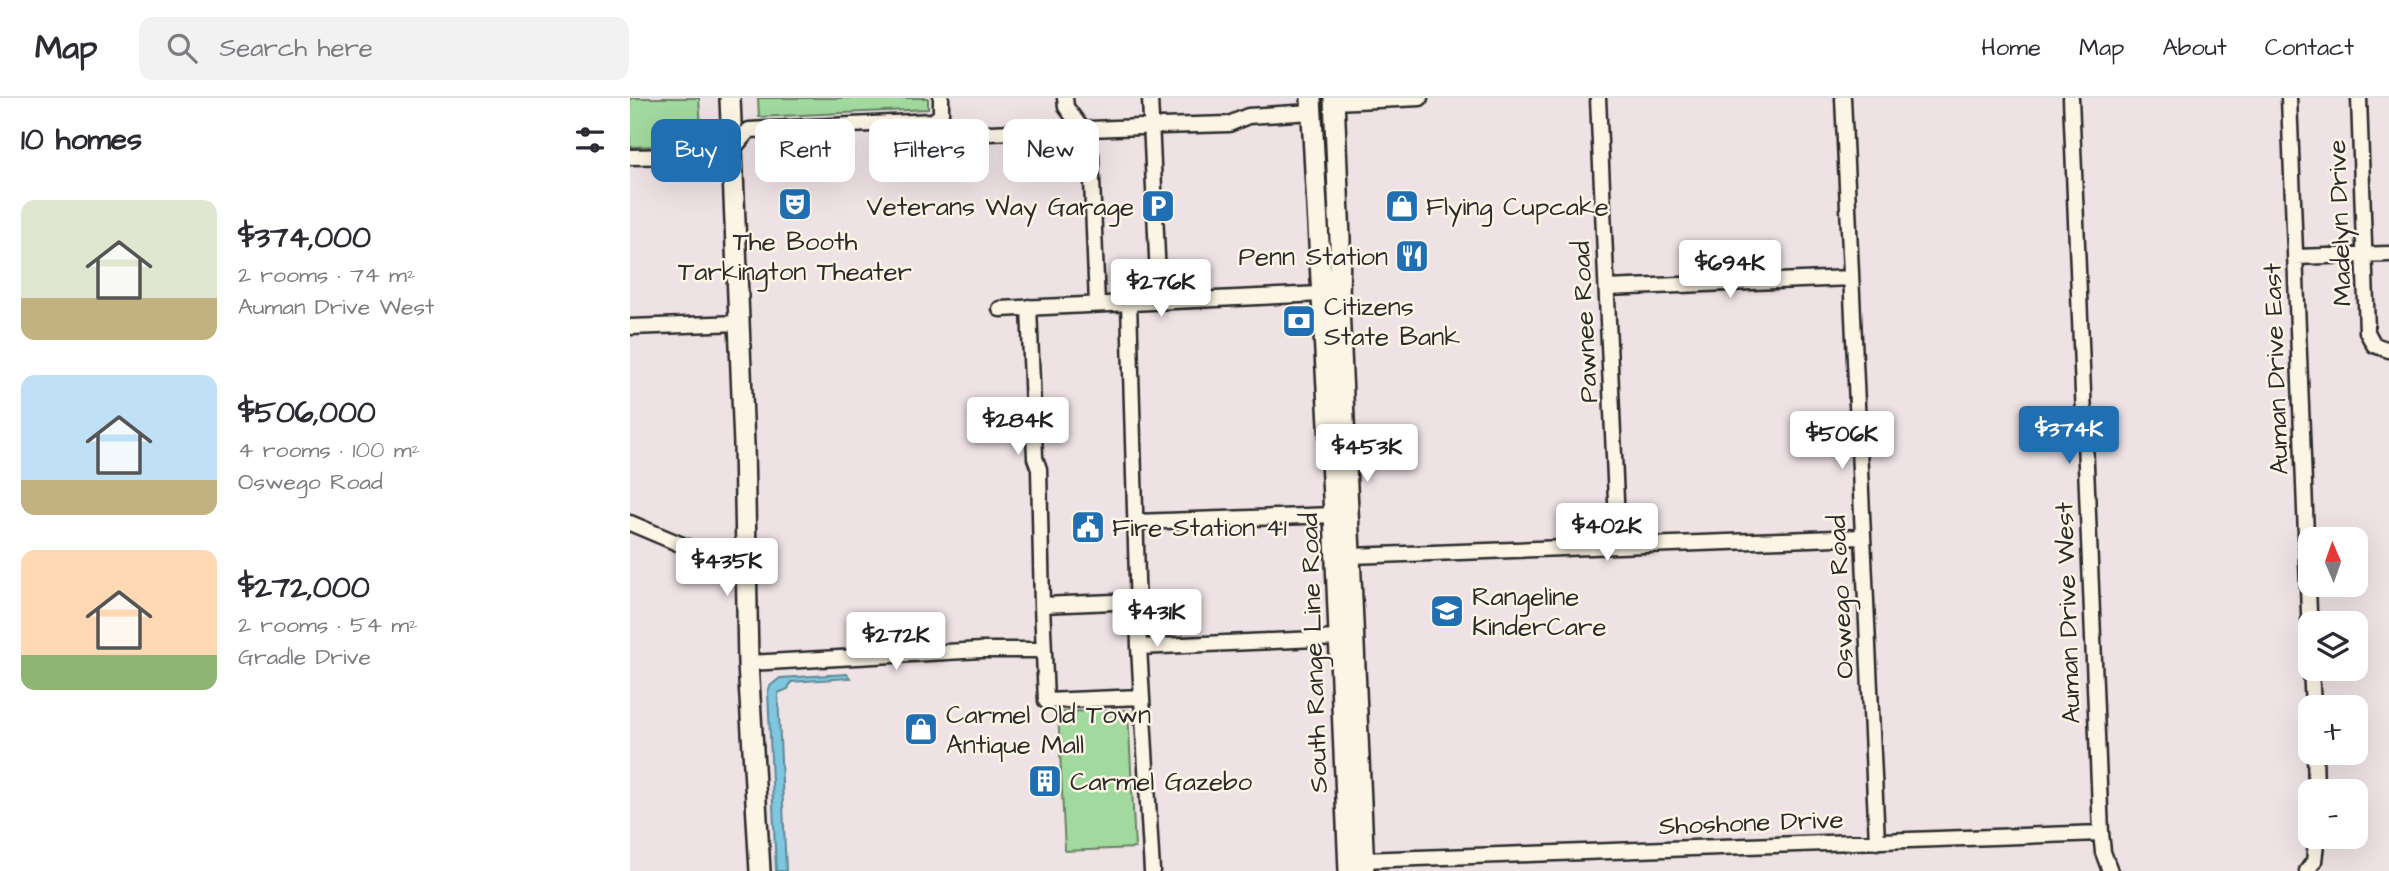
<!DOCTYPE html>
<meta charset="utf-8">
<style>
:root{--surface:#fff;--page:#f2f2f3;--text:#2b2b33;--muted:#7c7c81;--line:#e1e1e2;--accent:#1f6fb2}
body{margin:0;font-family:"Architects Daughter",sans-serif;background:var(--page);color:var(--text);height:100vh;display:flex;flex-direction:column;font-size:26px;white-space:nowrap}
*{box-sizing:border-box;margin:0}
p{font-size:23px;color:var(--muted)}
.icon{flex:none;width:38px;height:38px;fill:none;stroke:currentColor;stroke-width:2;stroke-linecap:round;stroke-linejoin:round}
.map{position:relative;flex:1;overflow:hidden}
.side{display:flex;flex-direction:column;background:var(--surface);width:630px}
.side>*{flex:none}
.guide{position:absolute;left:21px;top:21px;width:665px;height:63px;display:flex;gap:14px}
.needle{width:46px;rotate:358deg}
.buttons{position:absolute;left:1668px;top:429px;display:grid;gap:14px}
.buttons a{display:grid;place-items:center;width:70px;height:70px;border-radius:14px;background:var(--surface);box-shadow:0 7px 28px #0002;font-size:35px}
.price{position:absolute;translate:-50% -60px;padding:0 16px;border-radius:7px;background:#fff;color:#222;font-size:23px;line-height:46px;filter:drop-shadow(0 2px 4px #0008)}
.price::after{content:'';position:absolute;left:50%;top:42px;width:21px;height:16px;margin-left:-10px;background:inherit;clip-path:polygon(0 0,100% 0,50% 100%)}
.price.on{background:var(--accent);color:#fff}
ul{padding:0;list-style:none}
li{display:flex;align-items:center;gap:21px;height:175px;padding:0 21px}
li span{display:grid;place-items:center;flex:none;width:196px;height:140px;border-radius:14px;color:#555}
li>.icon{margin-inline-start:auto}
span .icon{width:84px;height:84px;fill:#fffc;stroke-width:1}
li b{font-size:30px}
h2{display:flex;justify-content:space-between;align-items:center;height:84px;padding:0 21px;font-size:30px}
.chip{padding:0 24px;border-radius:14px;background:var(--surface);box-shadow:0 7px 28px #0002;font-size:24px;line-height:63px}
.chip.on{background:var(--accent);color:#fff}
header{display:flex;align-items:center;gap:42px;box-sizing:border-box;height:98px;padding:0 35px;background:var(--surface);border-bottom:2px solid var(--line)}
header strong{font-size:33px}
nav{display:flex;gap:38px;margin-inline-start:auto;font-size:24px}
.search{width:490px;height:63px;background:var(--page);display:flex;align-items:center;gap:18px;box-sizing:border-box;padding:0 24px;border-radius:14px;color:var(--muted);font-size:26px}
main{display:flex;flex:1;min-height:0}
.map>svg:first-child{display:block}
.green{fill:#a2d99e;stroke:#668264;stroke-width:2}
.water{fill:#7ec7df;stroke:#5d8997;stroke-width:2}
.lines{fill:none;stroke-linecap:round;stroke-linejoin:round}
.street-casing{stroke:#2b2b2b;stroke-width:19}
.secondary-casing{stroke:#2b2b2b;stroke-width:24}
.street{stroke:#fcf5e5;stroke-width:14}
.secondary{stroke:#fcf5e5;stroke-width:19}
.labels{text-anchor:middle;stroke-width:5;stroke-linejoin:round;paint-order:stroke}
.poi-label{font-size:26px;fill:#2b2b2b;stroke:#fcf5e5;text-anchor:start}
.street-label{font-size:26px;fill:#2b2b2b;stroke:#fcf5e5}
</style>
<header>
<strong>Map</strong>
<div class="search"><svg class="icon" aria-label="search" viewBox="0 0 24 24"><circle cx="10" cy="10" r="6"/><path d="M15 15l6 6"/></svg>Search here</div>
<nav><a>Home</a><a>Map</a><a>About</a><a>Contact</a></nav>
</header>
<main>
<section class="side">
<h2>10 homes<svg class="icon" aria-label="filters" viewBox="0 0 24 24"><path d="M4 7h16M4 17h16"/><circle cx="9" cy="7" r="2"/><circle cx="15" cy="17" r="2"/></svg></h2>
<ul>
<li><span style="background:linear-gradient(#dfe7d0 70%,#c2b280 0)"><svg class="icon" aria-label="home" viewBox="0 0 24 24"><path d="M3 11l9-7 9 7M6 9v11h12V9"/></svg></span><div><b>$374,000</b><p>2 rooms · 74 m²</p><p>Auman Drive West</p></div></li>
<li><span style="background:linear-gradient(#bfe0f5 75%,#c2b280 0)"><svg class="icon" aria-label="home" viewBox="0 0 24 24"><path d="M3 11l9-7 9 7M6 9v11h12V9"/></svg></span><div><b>$506,000</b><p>4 rooms · 100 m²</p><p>Oswego Road</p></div></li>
<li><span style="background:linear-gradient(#ffd9b3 75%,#8fb573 0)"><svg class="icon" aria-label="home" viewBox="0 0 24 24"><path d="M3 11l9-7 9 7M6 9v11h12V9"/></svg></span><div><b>$272,000</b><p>2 rooms · 54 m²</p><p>Gradle Drive</p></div></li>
</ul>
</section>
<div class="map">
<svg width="1759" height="773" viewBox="0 0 1759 773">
<rect width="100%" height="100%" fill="#efe2e5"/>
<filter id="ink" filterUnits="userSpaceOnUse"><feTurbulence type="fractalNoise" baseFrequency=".0143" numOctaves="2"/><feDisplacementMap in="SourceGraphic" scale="14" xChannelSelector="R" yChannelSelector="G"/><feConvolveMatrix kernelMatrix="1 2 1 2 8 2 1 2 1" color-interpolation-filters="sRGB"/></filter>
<g filter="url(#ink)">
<path class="green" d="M0 0H69L72 46 0 49Z
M128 0H298V11L129 19Z
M498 612 505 750 435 753 428 614Z"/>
<path class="water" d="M217 576 220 580 161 584 158 591 148 595 156 773H146L138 594 140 588 150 580Z"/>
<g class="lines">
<g class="street-casing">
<path id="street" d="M435 0 436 9 452 31 461 57 467 206
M520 0 529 203
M968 0 988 447
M1213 0 1247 744
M1441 0 1471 735 1473 754 1480 773
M1659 0 1680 540
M1729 0 1737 234 1744 247 1759 252
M704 4 790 0
M531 28 599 26 618 18 682 14
M359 35 511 29
M102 52 119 32 303 23 311 17V0
M0 59 102 57
M1665 159 1759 156
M977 190 1221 180
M499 205 509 549 522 773
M399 209 405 360 409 371 412 507
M370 211 691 196
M0 229 110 225
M505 424 704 417
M0 425 64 452 117 456
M721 458 1232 439
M508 503 412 507 416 603 511 599
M509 549 708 540
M118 565 352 552H414
M1681 570 1683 609
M1685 654 1686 693
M733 762 1471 735
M1677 773 1684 763 1687 738"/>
</g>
<g class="secondary-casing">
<path id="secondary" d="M100 0 114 347 118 565 130 773
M681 0 704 417 719 773
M704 0 710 141 709 208 734 773"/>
</g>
<use href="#street" class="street"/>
<use href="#secondary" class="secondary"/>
</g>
</g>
<defs>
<g id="theatre-square" transform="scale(1.75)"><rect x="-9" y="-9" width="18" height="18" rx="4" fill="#1f6fb2" stroke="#fcf5e5"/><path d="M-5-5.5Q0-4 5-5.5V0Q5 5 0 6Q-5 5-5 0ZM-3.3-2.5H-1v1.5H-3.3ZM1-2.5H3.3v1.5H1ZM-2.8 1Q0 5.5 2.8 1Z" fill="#fff"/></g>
<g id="parking-square" transform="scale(1.75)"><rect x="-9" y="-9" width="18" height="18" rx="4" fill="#1f6fb2" stroke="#fcf5e5"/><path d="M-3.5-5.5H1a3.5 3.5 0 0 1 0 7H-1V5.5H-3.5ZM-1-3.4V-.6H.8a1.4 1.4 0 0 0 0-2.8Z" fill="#fff"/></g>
<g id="shop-square" transform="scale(1.75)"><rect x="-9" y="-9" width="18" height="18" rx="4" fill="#1f6fb2" stroke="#fcf5e5"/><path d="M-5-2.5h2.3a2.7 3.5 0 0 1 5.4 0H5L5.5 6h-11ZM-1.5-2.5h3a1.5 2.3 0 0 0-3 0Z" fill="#fff"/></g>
<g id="restaurant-square" transform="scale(1.75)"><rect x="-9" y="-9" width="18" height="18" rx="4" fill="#1f6fb2" stroke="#fcf5e5"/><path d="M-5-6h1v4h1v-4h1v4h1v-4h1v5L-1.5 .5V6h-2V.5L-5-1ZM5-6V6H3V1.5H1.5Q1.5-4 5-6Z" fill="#fff"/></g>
<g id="bank-square" transform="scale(1.75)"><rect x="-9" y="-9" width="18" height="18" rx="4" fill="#1f6fb2" stroke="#fcf5e5"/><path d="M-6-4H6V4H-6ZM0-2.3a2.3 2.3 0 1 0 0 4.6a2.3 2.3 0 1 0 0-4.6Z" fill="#fff"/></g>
<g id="civic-square" transform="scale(1.75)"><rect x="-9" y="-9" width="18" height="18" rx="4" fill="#1f6fb2" stroke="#fcf5e5"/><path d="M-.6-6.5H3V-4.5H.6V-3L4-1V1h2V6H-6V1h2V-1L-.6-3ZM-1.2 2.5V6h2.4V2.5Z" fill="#fff"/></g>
<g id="school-square" transform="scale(1.75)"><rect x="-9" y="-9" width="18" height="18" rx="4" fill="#1f6fb2" stroke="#fcf5e5"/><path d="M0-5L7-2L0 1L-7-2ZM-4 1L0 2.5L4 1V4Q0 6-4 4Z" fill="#fff"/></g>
<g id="building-square" transform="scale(1.75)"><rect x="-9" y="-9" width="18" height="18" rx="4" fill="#1f6fb2" stroke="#fcf5e5"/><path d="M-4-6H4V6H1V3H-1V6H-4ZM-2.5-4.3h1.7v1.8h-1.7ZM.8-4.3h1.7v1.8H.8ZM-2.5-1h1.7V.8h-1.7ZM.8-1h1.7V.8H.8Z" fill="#fff"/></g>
</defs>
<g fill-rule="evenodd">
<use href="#theatre-square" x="165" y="106"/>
<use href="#parking-square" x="528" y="108"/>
<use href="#shop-square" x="772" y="108"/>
<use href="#restaurant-square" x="782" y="158"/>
<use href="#bank-square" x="669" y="223"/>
<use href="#civic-square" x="458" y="429"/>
<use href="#school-square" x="817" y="513"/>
<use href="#shop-square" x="291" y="631"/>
<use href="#building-square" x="415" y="683"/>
</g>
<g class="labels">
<g class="poi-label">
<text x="504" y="117" text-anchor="end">Veterans Way Garage</text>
<text x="796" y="117">Flying Cupcake</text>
<text x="165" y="152" text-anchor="middle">The Booth<tspan x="165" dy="30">Tarkington Theater</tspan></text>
<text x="758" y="167" text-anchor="end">Penn Station</text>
<text x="694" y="217">Citizens<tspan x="694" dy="30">State Bank</tspan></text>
<text x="482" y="438">Fire Station 41</text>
<text x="842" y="507">Rangeline<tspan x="842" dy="30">KinderCare</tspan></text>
<text x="316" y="625">Carmel Old Town<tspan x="316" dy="30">Antique Mall</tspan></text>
<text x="440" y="692">Carmel Gazebo</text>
</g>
<g class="street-label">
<text transform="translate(1709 125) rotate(-92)" y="9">Madelyn Drive</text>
<text transform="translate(954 224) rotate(-93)" y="9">Pawnee Road</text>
<text transform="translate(1645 271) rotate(-92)" y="9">Auman Drive East</text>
<text transform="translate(1210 499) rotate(-93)" y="9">Oswego Road</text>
<text transform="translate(1437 515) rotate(-92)" y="9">Auman Drive West</text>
<text transform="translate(683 555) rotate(-92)" y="9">South Range Line Road</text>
<text transform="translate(1121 724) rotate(-2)" y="9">Shoshone Drive</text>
</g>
</g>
</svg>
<div class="buttons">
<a><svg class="needle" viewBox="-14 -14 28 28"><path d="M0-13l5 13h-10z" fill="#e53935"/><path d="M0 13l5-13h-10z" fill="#7c7c81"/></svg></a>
<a><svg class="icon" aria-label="layers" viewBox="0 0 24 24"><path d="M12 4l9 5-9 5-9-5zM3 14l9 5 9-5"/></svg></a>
<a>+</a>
<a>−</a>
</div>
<b class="price" style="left:1100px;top:202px">$694K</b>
<b class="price" style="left:531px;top:221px">$276K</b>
<b class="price" style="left:388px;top:359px">$284K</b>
<b class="price on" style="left:1439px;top:368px">$374K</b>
<b class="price" style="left:1212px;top:373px">$506K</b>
<b class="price" style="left:737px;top:386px">$453K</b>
<b class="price" style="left:977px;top:465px">$402K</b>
<b class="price" style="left:97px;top:500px">$435K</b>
<b class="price" style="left:527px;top:551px">$431K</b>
<b class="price" style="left:266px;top:574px">$272K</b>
<div class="guide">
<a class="chip on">Buy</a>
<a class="chip">Rent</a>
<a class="chip">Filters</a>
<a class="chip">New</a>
</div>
</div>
</main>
